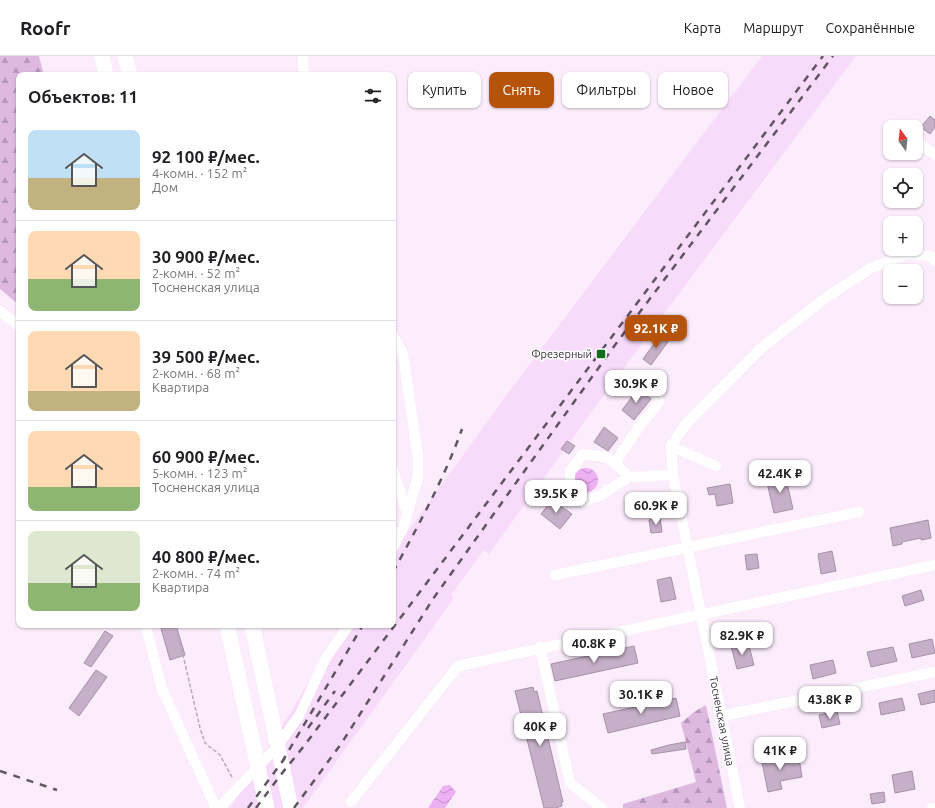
<!DOCTYPE html>
<html lang="ru">
<meta charset="utf-8">
<style>
:root{--surface:#fff;--page:#f2f2f2;--text:#202124;--muted:#757577;--line:#e0e0e0;--accent:#b45309}
body{margin:0;font-family:Ubuntu,sans-serif;background:var(--page);color:var(--text);height:100vh;display:flex;flex-direction:column;font-size:15px;white-space:nowrap}
*{box-sizing:border-box;margin:0}
p{font-size:13px;color:var(--muted)}
.icon{flex:none;width:22px;height:22px;fill:none;stroke:currentColor;stroke-width:2;stroke-linecap:round;stroke-linejoin:round}
.map{position:relative;flex:1;overflow:hidden}
.side{position:absolute;left:16px;top:16px;width:380px;height:556px;display:flex;flex-direction:column;background:var(--surface);border-radius:8px;box-shadow:0 1px 3px #0004}
.side>*{flex:none}
.banner{position:absolute;left:408px;top:16px;width:380px;height:36px;display:flex;gap:8px}
.needle{width:26px;rotate:345deg}
.controls{position:absolute;left:883px;top:64px;display:grid;gap:8px}
.controls a{display:grid;place-items:center;width:40px;height:40px;border-radius:8px;background:var(--surface);box-shadow:0 1px 3px #0004;font-size:20px}
.price{position:absolute;translate:-50% -34px;padding:0 9px;border-radius:8px;background:#fff;color:#222;font-size:13px;line-height:26px;filter:drop-shadow(0 1px 2px #0008)}
.price::after{content:'';position:absolute;left:50%;top:24px;width:12px;height:9px;margin-left:-6px;background:inherit;clip-path:polygon(0 0,100% 0,50% 100%)}
.price.on{background:var(--accent);color:#fff}
ul{padding:0;list-style:none}
li{display:flex;align-items:center;gap:12px;height:100px;padding:0 12px}
li+li{border-top:1px solid var(--line)}
li span{display:grid;place-items:center;flex:none;width:112px;height:80px;border-radius:8px;color:#555}
li>.icon{margin-inline-start:auto}
span .icon{width:48px;height:48px;fill:#fffc;stroke-width:1}
li b{font-size:17px}
h2{display:flex;justify-content:space-between;align-items:center;height:48px;padding:0 12px;font-size:17px}
.chip{padding:0 14px;border-radius:8px;background:var(--surface);box-shadow:0 1px 3px #0004;font-size:14px;line-height:36px}
.chip.on{background:var(--accent);color:#fff}
header{display:flex;align-items:center;gap:24px;box-sizing:border-box;height:56px;padding:0 20px;background:var(--surface);border-bottom:1px solid var(--line)}
header strong{font-size:19px}
nav{display:flex;gap:22px;margin-inline-start:auto;font-size:14px}
.map>svg:first-child{display:block}
.built{fill:#f8dafa}
.forest{fill:url(#forest-firs)}
.water{fill:url(#water-waves)}
.building{fill:#c6afc8;stroke:#a690a7}
.lines{fill:none;stroke-linecap:round;stroke-linejoin:round}
.path{stroke:#b7aab8;stroke-width:1.5;stroke-dasharray:4 2;stroke-linecap:butt}
.minor{stroke:#fff;stroke-width:10}
.highway{stroke:#fff;stroke-width:15}
.rail{stroke:#605661;stroke-width:2.5;stroke-dasharray:7 7;stroke-linecap:butt}
.poi-dot{fill:#126e1b;stroke:#fff;stroke-width:1.5}
.labels{text-anchor:middle;stroke-width:3;stroke-linejoin:round;paint-order:stroke}
.poi-label{font-size:11px;fill:#3a313b;stroke:#fff;text-anchor:end}
.street-label{font-size:11px;fill:#3a313b;stroke:#fff}
</style>
<header>
<strong>Roofr</strong>
<nav><a>Карта</a><a>Маршрут</a><a>Сохранённые</a></nav>
</header>
<div class="map">
<svg width="935" height="752" viewBox="0 0 935 752">
<defs>
<pattern id="forest-firs" width="22" height="20" patternUnits="userSpaceOnUse"><rect width="22" height="20" fill="#ddb9e0"/><path d="M5 1l3.5 6h-7zM16 11l3.5 6h-7z" fill="#b497b7"/></pattern>
<pattern id="water-waves" width="16" height="10" patternUnits="userSpaceOnUse"><rect width="16" height="10" fill="#edb0f2"/><path d="M0 5q4-4 8 0t8 0" fill="none" stroke="#c190c5"/></pattern>
</defs>
<rect width="100%" height="100%" fill="#fcedfd"/>
<path class="built" d="M762 0H856L606 336 489 498 484 494 451 539 454 542 303 752H230L345 569H393V496L505 341Z"/>
<path class="forest" d="M0 0H39L44 19H19V249L0 233Z
M706 649 727 752H623V748L696 726 681 667 694 656Z"/>
<path class="water" d="M574 424a12 12 0 1 1 24 0a12 12 0 1 1-24 0Z
M450 729 456 736 445 752H428L443 730Z"/>
<path class="building" d="M930 60 935 64V71L930 78 921 71Z
M662 277 670 283 651 309 643 303Z
M638 333 651 343 634 364 622 354Z
M604 371 618 382 608 395 594 386Z
M567 385 575 390 569 398 561 393Z
M785 418 793 453 774 457 766 422Z
M730 428 733 447 717 450 715 438 709 439 707 432Z
M552 444 572 458 560 473 541 458Z
M660 462 662 476 651 477 649 464Z
M928 464 931 482 921 484V482L902 486V488L893 490 890 472Z
M832 495 836 515 821 518 818 498Z
M757 498 759 512 747 514 745 499Z
M671 521 676 543 661 546 657 524Z
M921 534 924 544 905 550 902 540Z
M160 569H176L185 599 170 604Z
M105 575 113 580 91 611 84 607Z
M932 583 935 597 912 602 909 588Z
M748 586 754 609 737 613 731 590Z
M634 590 638 607 555 625 551 608Z
M893 591 897 605 871 611 867 596Z
M833 604 836 617 813 623 810 609Z
M96 614 107 621 79 660 69 652Z
M533 631 534 636 537 635 563 746H561L562 750 555 752H544L515 635Z
M935 634V646L921 649 918 638Z
M676 642 680 660 608 677 603 658Z
M902 642 905 654 881 659 879 647Z
M837 655 840 668 822 672 819 659Z
M685 686 686 693 652 698 651 694 669 689Z
M782 697 783 705 799 702 802 721 780 725 782 733 768 736 761 701Z
M912 715 915 733 895 737 892 719Z
M884 736 885 746 872 748 870 738Z"/>
<g class="lines">
<path class="path" d="M176 569 200 672 205 687 220 699 233 723"/>
<path class="minor" d="M303 0 304 19
M916 85 935 99
M0 255 19 270
M393 280 403 298 418 401V421L403 472 393 492
M671 390 673 419 740 752
M671 390 686 368 760 293 827 241 871 212 907 198 931 200 935 205
M671 390 716 410
M615 407 639 371 659 346 657 328 650 319
M393 414 407 457
M629 421 615 407 606 401 582 398 570 416V437L583 446 601 439 629 421 673 419
M555 519 859 456
M147 575 162 633 216 752
M540 591 570 727 602 752
M721 660 935 616
M351 746 458 610 935 509
M219 752 276 692 299 660 326 602 349 569
M932 752H935"/>
<path class="highway" d="M102 0 106 19
M125 0 130 19
M227 569 267 752
M252 569 291 752"/>
<path class="rail" d="M393 516C418 470 444 423 462 373
M308 672 335 635
M282 706 363 569
M0 715 57 734
M248 752 285 702
M256 752 279 721 304 690 823 0
M294 752 341 688 433 543 518 424 615 289 833 0"/>
</g>
<rect class="poi-dot" x="596" y="293" width="10" height="10" rx="2"/>
<g class="labels">
<g class="poi-label">
<text x="592" y="302">Фрезерный</text>
</g>
<g class="street-label">
<text transform="translate(722 665) rotate(79)" y="4">Тосненская улица</text>
</g>
</g>
</svg>
<div class="controls">
<a><svg class="needle" viewBox="-14 -14 28 28"><path d="M0-13l5 13h-10z" fill="#e53935"/><path d="M0 13l5-13h-10z" fill="#757577"/></svg></a>
<a><svg class="icon" aria-label="locate" viewBox="0 0 24 24"><circle cx="12" cy="12" r="6"/><path d="M12 2v4M12 18v4M2 12h4M18 12h4"/></svg></a>
<a>+</a>
<a>−</a>
</div>
<b class="price on" style="left:656px;top:293px">92.1K ₽</b>
<b class="price" style="left:636px;top:348px">30.9K ₽</b>
<b class="price" style="left:780px;top:438px">42.4K ₽</b>
<b class="price" style="left:556px;top:458px">39.5K ₽</b>
<b class="price" style="left:656px;top:470px">60.9K ₽</b>
<b class="price" style="left:742px;top:600px">82.9K ₽</b>
<b class="price" style="left:594px;top:608px">40.8K ₽</b>
<b class="price" style="left:641px;top:659px">30.1K ₽</b>
<b class="price" style="left:830px;top:664px">43.8K ₽</b>
<b class="price" style="left:540px;top:691px">40K ₽</b>
<b class="price" style="left:780px;top:715px">41K ₽</b>
<div class="banner">
<a class="chip">Купить</a>
<a class="chip on">Снять</a>
<a class="chip">Фильтры</a>
<a class="chip">Новое</a>
</div>
<section class="side">
<h2>Объектов: 11<svg class="icon" aria-label="filters" viewBox="0 0 24 24"><path d="M4 7h16M4 17h16"/><circle cx="9" cy="7" r="2"/><circle cx="15" cy="17" r="2"/></svg></h2>
<ul>
<li><span style="background:linear-gradient(#bfe0f5 60%,#c2b280 0)"><svg class="icon" aria-label="home" viewBox="0 0 24 24"><path d="M3 11l9-7 9 7M6 9v11h12V9"/></svg></span><div><b>92 100 ₽/мес.</b><p>4-комн. · 152 m²</p><p>Дом</p></div></li>
<li><span style="background:linear-gradient(#ffd9b3 60%,#8fb573 0)"><svg class="icon" aria-label="home" viewBox="0 0 24 24"><path d="M3 11l9-7 9 7M6 9v11h12V9"/></svg></span><div><b>30 900 ₽/мес.</b><p>2-комн. · 52 m²</p><p>Тосненская улица</p></div></li>
<li><span style="background:linear-gradient(#ffd9b3 75%,#c2b280 0)"><svg class="icon" aria-label="home" viewBox="0 0 24 24"><path d="M3 11l9-7 9 7M6 9v11h12V9"/></svg></span><div><b>39 500 ₽/мес.</b><p>2-комн. · 68 m²</p><p>Квартира</p></div></li>
<li><span style="background:linear-gradient(#ffd9b3 70%,#8fb573 0)"><svg class="icon" aria-label="home" viewBox="0 0 24 24"><path d="M3 11l9-7 9 7M6 9v11h12V9"/></svg></span><div><b>60 900 ₽/мес.</b><p>5-комн. · 123 m²</p><p>Тосненская улица</p></div></li>
<li><span style="background:linear-gradient(#dfe7d0 65%,#8fb573 0)"><svg class="icon" aria-label="home" viewBox="0 0 24 24"><path d="M3 11l9-7 9 7M6 9v11h12V9"/></svg></span><div><b>40 800 ₽/мес.</b><p>2-комн. · 74 m²</p><p>Квартира</p></div></li>
</ul>
</section>
</div>
